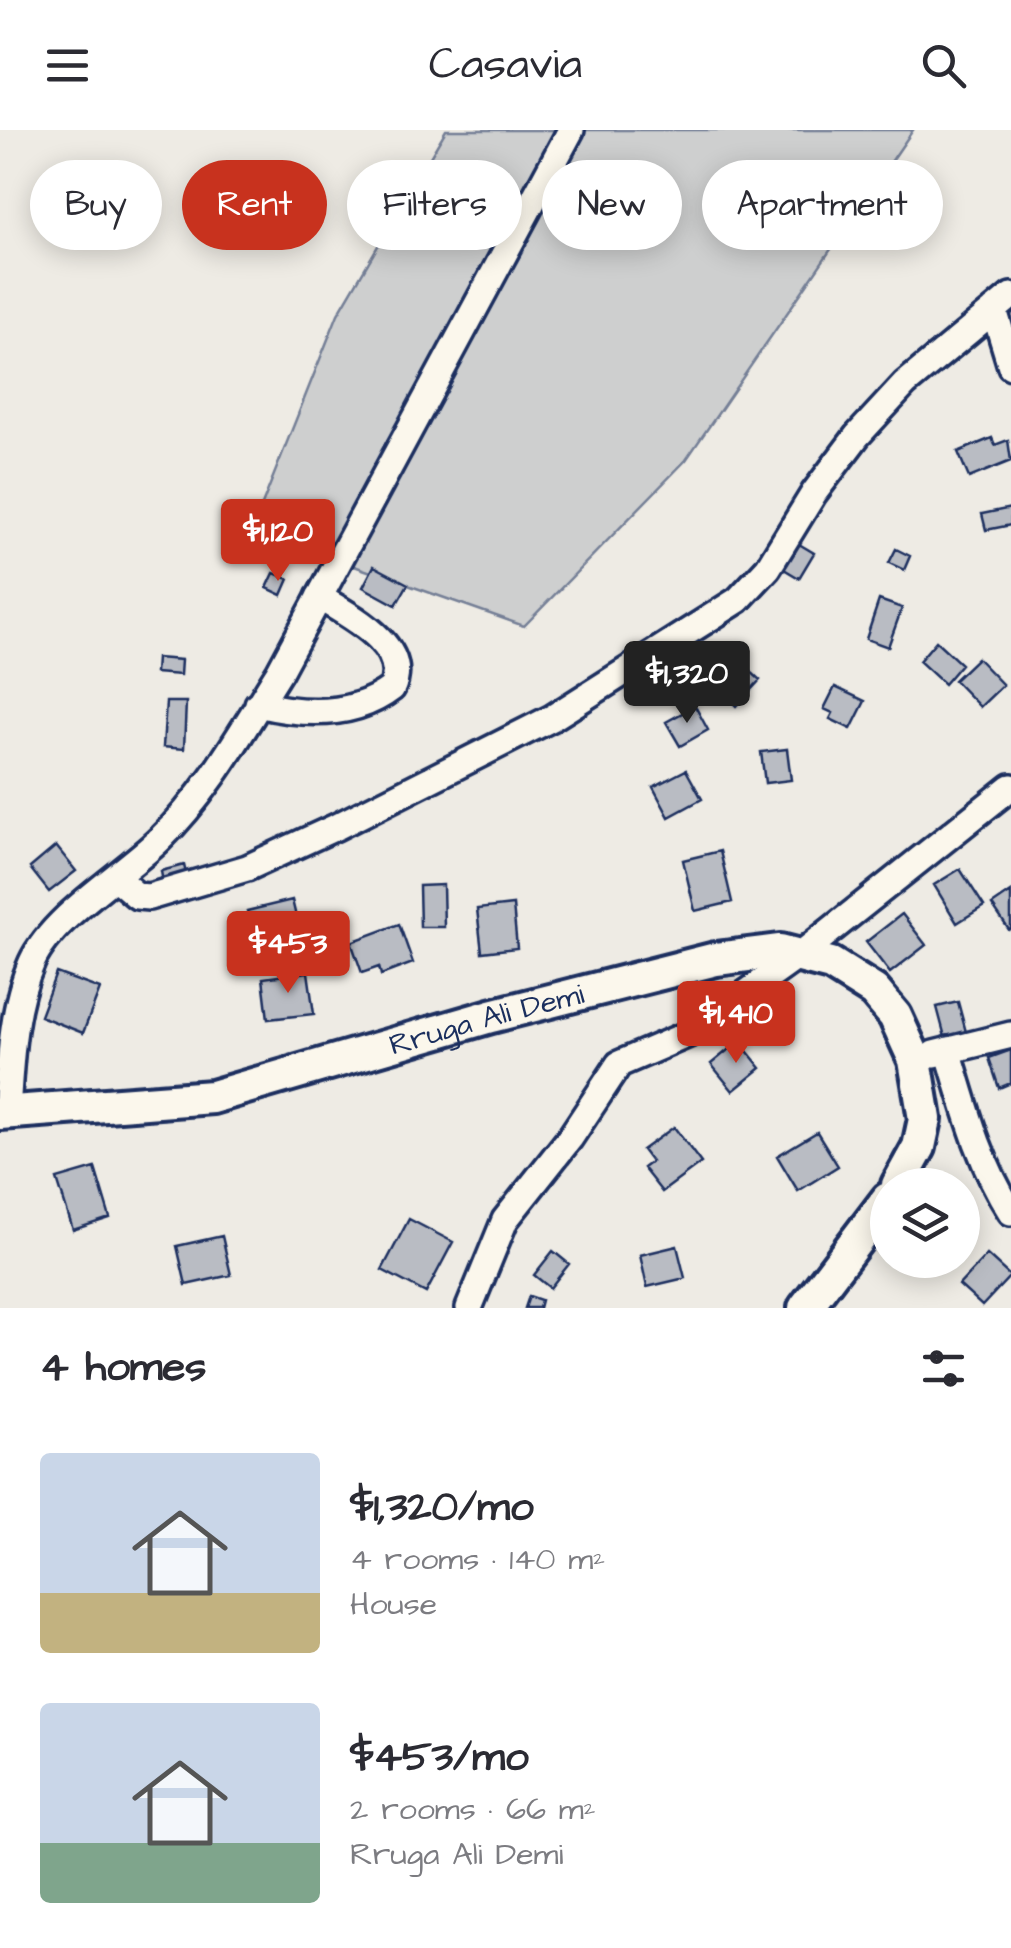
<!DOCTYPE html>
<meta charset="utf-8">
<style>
:root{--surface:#fff;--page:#f2f2f3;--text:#2b2b33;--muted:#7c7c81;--accent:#c8321e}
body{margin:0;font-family:"Architects Daughter",sans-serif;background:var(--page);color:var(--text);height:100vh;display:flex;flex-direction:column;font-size:38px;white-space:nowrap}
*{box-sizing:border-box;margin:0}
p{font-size:32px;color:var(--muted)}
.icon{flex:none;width:55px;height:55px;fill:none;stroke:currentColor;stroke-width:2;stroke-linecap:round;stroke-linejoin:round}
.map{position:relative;height:1178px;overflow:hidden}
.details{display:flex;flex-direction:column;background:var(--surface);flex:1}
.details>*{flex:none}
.top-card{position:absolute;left:30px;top:30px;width:952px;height:90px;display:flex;gap:20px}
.fabs{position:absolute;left:870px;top:1038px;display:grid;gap:20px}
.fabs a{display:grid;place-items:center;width:110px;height:110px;border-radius:50%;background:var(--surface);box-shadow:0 5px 25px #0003;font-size:50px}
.price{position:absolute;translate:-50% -85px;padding:0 22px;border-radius:10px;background:var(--accent);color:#fff;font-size:32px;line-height:65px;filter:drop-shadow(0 2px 5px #0008)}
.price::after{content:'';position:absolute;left:50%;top:60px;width:30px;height:22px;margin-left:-15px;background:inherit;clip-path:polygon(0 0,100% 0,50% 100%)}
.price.current{background:#222;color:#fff}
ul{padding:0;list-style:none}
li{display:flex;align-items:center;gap:30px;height:250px;padding:0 40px}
li span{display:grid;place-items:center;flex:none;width:280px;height:200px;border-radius:10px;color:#555}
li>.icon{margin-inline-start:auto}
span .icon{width:120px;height:120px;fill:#fffc;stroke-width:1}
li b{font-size:42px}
h2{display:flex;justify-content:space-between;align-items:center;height:120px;padding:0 40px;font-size:42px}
.tag{padding:0 35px;border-radius:45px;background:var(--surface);box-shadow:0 5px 25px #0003;font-size:35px;line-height:90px}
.tag.current{background:var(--accent);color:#fff}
header{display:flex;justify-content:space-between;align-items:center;height:130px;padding:0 40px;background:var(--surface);font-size:45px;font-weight:600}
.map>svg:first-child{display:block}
.green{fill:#cecfcf;stroke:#747f96;stroke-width:2.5}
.building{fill:#b9bcc3;stroke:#1b2f5e;stroke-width:2.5}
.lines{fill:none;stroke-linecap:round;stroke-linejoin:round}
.minor-casing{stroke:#1b2f5e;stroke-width:32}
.major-casing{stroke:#1b2f5e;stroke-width:40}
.minor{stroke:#fbf7ec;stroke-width:25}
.major{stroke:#fbf7ec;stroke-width:32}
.labels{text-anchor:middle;stroke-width:8;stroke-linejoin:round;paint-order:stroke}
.street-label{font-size:30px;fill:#1b2f5e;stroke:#fbf7ec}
</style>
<header><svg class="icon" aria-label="menu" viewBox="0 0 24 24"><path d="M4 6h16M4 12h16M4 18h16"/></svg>Casavia<svg class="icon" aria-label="search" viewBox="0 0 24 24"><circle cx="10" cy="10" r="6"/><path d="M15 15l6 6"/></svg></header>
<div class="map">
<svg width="1011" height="1178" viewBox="0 0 1011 1178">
<rect width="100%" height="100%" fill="#eeebe4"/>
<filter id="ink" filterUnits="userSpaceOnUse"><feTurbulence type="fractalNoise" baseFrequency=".01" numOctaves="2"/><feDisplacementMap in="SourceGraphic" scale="20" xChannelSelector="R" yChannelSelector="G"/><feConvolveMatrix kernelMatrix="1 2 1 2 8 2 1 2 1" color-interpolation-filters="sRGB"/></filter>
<g filter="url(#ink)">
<path class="green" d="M446 0H913L686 330 524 496 323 425 254 395 338 184Z"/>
<path class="building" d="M992 308 995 315 1008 310 1011 331 969 348 958 322Z
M1011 378V395L986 400 982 384Z
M799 414 814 423 799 448 784 439Z
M896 419 910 426 904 440 889 433Z
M374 436 408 454 396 475 363 457Z
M274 443 289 449 282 465 267 458Z
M879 470 902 478 888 517 866 509Z
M936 511 961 534 944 554 919 531Z
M156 528 181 530 180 545 155 543Z
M736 528 760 550 736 576 713 553Z
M977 528 1003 555 980 577 954 550Z
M835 557 865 571 851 599 830 589 833 583 824 579Z
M166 572H186L184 619 163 617Z
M695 576 708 600 680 616 666 592Z
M787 619 791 650 765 653 761 622Z
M686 640 702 669 669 687 653 657Z
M56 716 76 741 49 762 30 738Z
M720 721 732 772 695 781 683 730Z
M184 735 187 748 163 753 161 741Z
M960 739 984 776 957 793 934 755Z
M443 755 444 797H420L419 756Z
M1011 762V799L1009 800 992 775Z
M292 770 303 816 258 826 247 781Z
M513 775 517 818 482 822 477 779Z
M902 784 926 815 890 843 866 812Z
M399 794 413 833 381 845 379 837 362 843 351 812Z
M308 842 314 884 268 889 263 848Z
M56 843 100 859 83 903 40 886Z
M958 872 966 902 945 907 937 877Z
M739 911 761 938 733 961 711 934Z
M1011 920V953L999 958 989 928Z
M674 997 701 1033 662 1062 643 1038 651 1032 642 1020Z
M817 1002 838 1036 798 1061 777 1026Z
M95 1038 110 1088 73 1100 57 1049Z
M409 1089 453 1112 426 1163 382 1140Z
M222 1106 231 1145 186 1155 177 1116Z
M677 1116 685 1148 647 1157 640 1125Z
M553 1121 569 1134 550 1158 534 1145Z
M987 1125 1010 1146 982 1176 959 1155Z
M529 1166 541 1170 539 1178H525Z"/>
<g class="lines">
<g class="minor-casing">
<path id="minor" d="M994 180 1011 236
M258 574C303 585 353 588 392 558 411 515 348 485 319 467
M116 748 137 766 149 767 247 738 336 697 552 588 738 470 768 438 814 363 857 306 905 254 1011 166
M948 920C965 977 979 1032 1011 1082
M934 924 1011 905
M7 982C10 934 12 877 32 832 53 786 123 745 159 710 208 663 243 599 279 542L571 0
M469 1178 505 1090 570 1008 619 934 691 903 801 824 1011 657"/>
</g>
<g class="major-casing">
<g id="major">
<path id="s1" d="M0 983 212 967 491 886 716 829 780 821 831 834 874 861 895 886 915 930 925 989 919 1017 898 1055"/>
<path d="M805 1178 888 1069"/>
</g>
</g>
<use href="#minor" class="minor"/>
<use href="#major" class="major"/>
</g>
</g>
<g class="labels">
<g class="street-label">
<text dy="10" stroke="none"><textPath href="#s1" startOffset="498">Rruga Ali Demi</textPath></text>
</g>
</g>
</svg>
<div class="fabs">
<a><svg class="icon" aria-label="layers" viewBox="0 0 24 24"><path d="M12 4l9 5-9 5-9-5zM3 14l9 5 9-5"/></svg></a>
</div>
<b class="price" style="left:278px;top:454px">$1,120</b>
<b class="price current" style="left:687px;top:596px">$1,320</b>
<b class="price" style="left:288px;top:866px">$453</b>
<b class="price" style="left:736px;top:936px">$1,410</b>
<div class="top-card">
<a class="tag">Buy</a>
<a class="tag current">Rent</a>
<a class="tag">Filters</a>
<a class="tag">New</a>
<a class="tag">Apartment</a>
</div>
</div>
<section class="details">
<h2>4 homes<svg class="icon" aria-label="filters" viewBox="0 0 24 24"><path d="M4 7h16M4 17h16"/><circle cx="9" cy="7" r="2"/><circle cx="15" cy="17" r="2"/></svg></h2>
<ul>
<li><span style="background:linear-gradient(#c9d6e8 70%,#c2b280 0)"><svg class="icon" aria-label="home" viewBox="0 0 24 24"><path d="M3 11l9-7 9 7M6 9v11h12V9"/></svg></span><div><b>$1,320/mo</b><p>4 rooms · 140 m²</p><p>House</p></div></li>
<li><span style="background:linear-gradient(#c9d6e8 70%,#7fa58c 0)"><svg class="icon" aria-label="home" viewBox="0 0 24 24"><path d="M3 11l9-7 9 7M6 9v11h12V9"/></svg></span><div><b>$453/mo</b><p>2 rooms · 66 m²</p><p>Rruga Ali Demi</p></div></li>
</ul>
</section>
